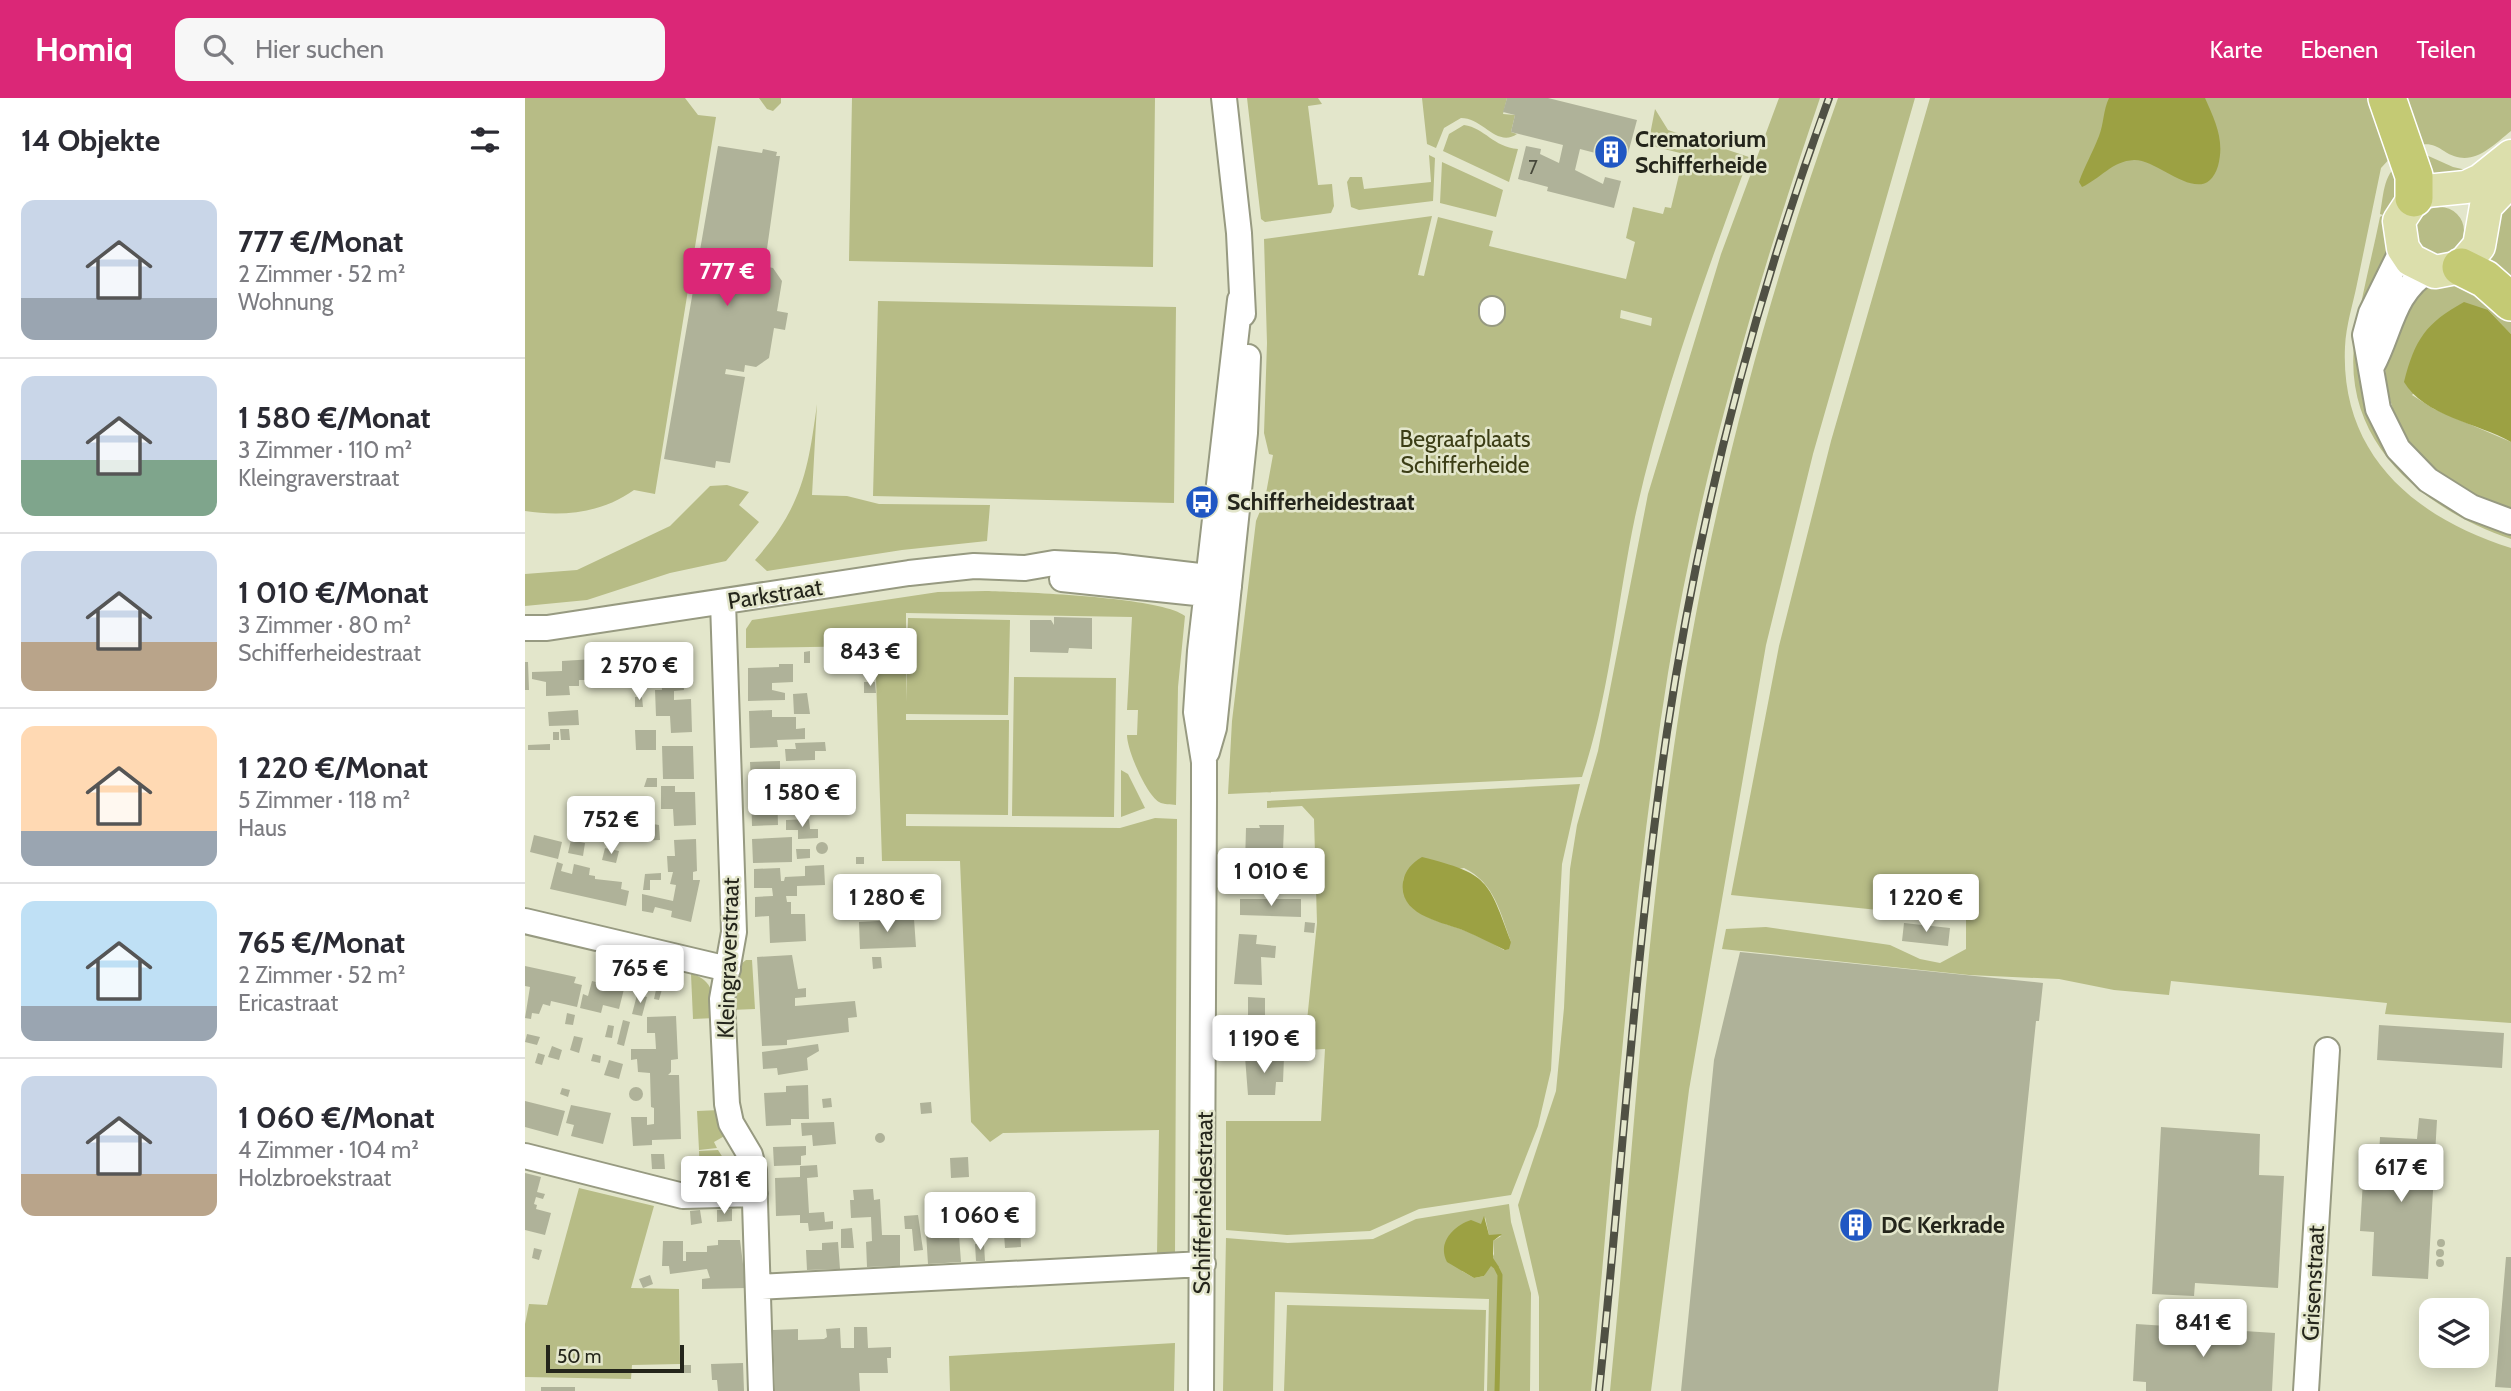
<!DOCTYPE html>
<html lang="de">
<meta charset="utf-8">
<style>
:root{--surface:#fff;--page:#f7f7f7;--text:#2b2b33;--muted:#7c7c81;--line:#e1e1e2;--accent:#db2777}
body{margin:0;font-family:Cabin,sans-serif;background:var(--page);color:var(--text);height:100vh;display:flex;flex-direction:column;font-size:26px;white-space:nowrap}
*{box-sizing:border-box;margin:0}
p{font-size:23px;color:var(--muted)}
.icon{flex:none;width:38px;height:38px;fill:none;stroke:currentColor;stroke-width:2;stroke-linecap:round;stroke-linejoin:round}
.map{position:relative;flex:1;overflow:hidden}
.details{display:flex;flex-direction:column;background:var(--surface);width:525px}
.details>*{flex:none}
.buttons{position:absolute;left:1894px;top:1200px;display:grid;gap:14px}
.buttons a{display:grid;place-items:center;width:70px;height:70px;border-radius:14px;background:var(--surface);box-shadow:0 4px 18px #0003;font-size:35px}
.scale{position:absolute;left:21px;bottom:18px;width:138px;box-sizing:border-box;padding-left:7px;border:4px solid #24251b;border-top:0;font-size:19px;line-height:24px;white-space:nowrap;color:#24251b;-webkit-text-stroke:5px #e3e6cb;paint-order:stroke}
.price{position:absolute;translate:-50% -60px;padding:0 16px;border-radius:7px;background:#fff;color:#222;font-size:23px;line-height:46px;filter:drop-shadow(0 2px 4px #0008)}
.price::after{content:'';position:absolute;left:50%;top:42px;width:21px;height:16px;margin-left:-10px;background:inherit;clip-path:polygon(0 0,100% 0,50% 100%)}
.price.on{background:var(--accent);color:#fff}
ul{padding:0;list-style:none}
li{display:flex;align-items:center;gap:21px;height:175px;padding:0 21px}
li+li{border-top:2px solid var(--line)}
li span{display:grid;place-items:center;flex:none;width:196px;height:140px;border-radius:14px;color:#555}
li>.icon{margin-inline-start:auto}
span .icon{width:84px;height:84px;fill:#fffc;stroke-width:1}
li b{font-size:30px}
h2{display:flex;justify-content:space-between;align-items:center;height:84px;padding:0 21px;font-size:30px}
header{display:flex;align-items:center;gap:42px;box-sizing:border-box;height:98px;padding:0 35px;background:var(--accent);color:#fff}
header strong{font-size:33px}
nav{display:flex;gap:38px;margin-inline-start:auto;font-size:24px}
.search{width:490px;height:63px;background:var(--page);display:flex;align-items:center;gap:18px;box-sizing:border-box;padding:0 24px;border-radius:14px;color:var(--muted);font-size:26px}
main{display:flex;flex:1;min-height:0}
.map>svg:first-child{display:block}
.green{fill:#b7bc86;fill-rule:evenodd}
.water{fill:#9ca143}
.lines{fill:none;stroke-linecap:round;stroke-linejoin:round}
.stream{stroke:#9ca143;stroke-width:5}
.building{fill:#afb299}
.minor-casing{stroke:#979a81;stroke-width:28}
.major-casing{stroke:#fff;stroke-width:35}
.highway-casing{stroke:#fff;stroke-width:40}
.minor{stroke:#fff;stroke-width:24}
.major{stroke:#dcdfac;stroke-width:32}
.highway{stroke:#c4ca74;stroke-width:37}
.rail-casing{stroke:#505144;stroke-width:8}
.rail{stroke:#e3e6cb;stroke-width:5;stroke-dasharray:16;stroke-linecap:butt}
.labels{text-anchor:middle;stroke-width:5;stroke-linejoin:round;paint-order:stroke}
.number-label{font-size:19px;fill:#47483a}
.poi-label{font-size:23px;font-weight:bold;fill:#24251b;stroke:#e3e6cb;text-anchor:start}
.park-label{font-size:23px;fill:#3c3e16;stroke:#e3e6cb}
.street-label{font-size:23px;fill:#24251b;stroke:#e3e6cb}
</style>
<header>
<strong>Homiq</strong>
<div class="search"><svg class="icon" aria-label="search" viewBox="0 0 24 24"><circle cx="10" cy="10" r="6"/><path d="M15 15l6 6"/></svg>Hier suchen</div>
<nav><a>Karte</a><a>Ebenen</a><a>Teilen</a></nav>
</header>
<main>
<section class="details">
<h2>14 Objekte<svg class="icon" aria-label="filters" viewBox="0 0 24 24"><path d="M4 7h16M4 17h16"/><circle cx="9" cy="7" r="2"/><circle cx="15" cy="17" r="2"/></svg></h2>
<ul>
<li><span style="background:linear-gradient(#c9d6e8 70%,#9aa5b1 0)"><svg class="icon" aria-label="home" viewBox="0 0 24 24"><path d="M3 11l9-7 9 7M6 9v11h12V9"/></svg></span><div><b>777 €/Monat</b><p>2 Zimmer · 52 m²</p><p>Wohnung</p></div></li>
<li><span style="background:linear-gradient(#c9d6e8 60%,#7fa58c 0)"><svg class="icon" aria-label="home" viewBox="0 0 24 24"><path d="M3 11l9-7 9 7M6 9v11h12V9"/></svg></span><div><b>1 580 €/Monat</b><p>3 Zimmer · 110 m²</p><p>Kleingraverstraat</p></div></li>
<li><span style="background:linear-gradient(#c9d6e8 65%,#b9a48a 0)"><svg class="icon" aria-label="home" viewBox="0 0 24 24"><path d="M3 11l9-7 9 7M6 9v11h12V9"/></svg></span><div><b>1 010 €/Monat</b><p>3 Zimmer · 80 m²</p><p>Schifferheidestraat</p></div></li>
<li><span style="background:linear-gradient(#ffd9b3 75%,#9aa5b1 0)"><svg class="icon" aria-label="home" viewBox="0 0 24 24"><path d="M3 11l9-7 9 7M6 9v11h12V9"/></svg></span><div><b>1 220 €/Monat</b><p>5 Zimmer · 118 m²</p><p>Haus</p></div></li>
<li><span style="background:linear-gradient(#bfe0f5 75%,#9aa5b1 0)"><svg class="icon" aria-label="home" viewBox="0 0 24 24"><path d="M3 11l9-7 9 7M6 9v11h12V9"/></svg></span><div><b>765 €/Monat</b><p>2 Zimmer · 52 m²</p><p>Ericastraat</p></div></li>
<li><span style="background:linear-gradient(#c9d6e8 70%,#b9a48a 0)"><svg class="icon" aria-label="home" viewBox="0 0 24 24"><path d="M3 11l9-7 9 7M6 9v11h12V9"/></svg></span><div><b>1 060 €/Monat</b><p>4 Zimmer · 104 m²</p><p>Holzbroekstraat</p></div></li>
</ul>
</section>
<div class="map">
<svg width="1986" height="1293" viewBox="0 0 1986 1293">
<rect width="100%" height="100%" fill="#e3e6cb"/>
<path class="green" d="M0 0H160L173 17 191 19 130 396 109 392C77 415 38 419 0 413Z
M234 0H256V5L248 13 242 11Z
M327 0H630L628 169 324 163Z
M722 0H793L797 6 783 8 793 87 807 86 809 108 806 115 740 124 736 121Z
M897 0H982L978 16 990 17 986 34 992 36C972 50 958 20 936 20L919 30 911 50 902 46Z
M1254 0H1295C1231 188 1175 379 1143 575 1105 813 1089 1054 1066 1293H1014V1199L993 1107 1031 993 1039 910 1045 771 1052 727 1073 653 1123 396 1196 156Z
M1313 0H1390L1288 356 1241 547 1164 992 1126 1293H1085C1107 1071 1119 848 1152 628 1184 414 1240 203 1313 0Z
M1405 0H1854L1868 57 1856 70C1848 109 1840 147 1832 186 1828 206 1821 227 1820 249 1815 357 1890 420 1986 450V925L1860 916 1862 905 1646 883 1644 897 1589 892 1534 881 1444 877 1197 851 1201 831 1241 829 1365 847 1395 861 1415 865 1441 851V821L1206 797 1254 548 1306 343Z
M1869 0H1986V33C1965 50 1946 71 1919 53 1910 47 1905 45 1893 47Z
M1130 11 1143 32 1224 59C1181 176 1137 296 1110 419 1092 505 1085 595 1057 679L703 696 707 623 731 423 740 401 748 357 744 356 739 335 742 245 739 141 907 118 893 177 899 178 913 119 968 133 964 148 1101 181 1110 144 1101 140 1108 109 1138 116 1140 109 1146 110 1159 56 1123 47ZM1096 212 1127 220 1126 228 1095 220Z
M939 27C960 30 968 49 993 51L984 84 918 53 924 36Z
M1899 56 1928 69 1955 75 1900 84Z
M904 57 910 60 908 103 834 112 826 109 822 84 825 79H837L839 91 906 84Z
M917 64 978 92 971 119 915 105Z
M1879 64 1867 147 1833 262 1838 304 1861 353 1892 388 1944 421 1986 437V441C1898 411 1815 344 1830 240 1836 199 1847 159 1855 119L1858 117 1855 116C1859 96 1858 72 1879 64Z
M1986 90V196L1959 160 1968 118Z
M1891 133a24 24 0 1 1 48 0a24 24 0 1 1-48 0Z
M1931 181 1986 213V236L1963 212 1887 297 1909 311 1986 344V412C1962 403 1939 394 1918 379 1879 351 1848 288 1865 240 1872 222 1890 202 1901 186Z
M353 203 651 209 649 405 348 398Z
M292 306 287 397 322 398 354 406 465 407 462 443 377 452 242 473 230 462C277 409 283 373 292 306Z
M202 387 224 394 214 407 234 424 201 463 145 475 62 502 0 508V476L52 472 145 428 185 388Z
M461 493C497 494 636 499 660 518L653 589 651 707C646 706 639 707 634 704 621 696 602 652 602 637H612L613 612H602L607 519 381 515V604L383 520 485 522 483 617 381 616V622H484L483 717 381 716V728L595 730 630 720 652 721 650 1156 632 1157 634 1032 478 1035 465 1044 446 1024 435 763H357L350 548 221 550V531L227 522 413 494Z
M489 579 591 580 589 719 487 718Z
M596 672 603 676 620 710 596 719Z
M1055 686 1037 766 1026 972 1013 1028 986 1097 894 1111 845 1133 762 1137 701 1132V1023H796L800 951 779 952 792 825 789 721 777 708 742 710V703ZM939 770C970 785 975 815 986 844L979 852C965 844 950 836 933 830 907 821 873 814 879 779Z
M221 862H227L230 911 206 912 210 871Z
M166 876C189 881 189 900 190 920L168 921Z
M195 1012 203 1036 189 1044 192 1050 174 1052 172 1013Z
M193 1052 202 1066 216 1058 220 1070 214 1071 213 1078 207 1083 175 1084 174 1053Z
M54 1090 129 1108 106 1190 154 1191 155 1266 107 1267 106 1281 0 1279V1226L4 1206 22 1207Z
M984 1106 986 1124 1006 1195 1005 1293H962L964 1201 750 1194 748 1293H698L701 1140 763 1145 848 1141 891 1121ZM960 1119 964 1137 976 1138 968 1143 969 1156 959 1178 949 1180 937 1173Z
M762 1207 961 1212 959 1293H759Z
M650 1245 649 1293H425L424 1258Z"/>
<path class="water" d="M1584 0H1680C1690 23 1700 42 1693 68 1679 113 1635 61 1609 62 1587 63 1575 81 1557 89L1554 84C1560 67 1568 54 1574 38 1579 25 1578 13 1584 0Z
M1939 204 1963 212 1986 236V344C1953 325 1899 318 1879 284 1890 241 1901 225 1939 204Z
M897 759C964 776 963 782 986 844L984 851 980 852C966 845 954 839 940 833 918 824 873 818 878 784 880 772 887 765 897 759Z
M959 1118 964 1137 977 1136 968 1143V1160L974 1169 971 1172 966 1168 959 1178 949 1180 922 1164C912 1145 928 1128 946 1122L956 1126Z"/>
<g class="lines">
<path class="stream" d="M972 1171 975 1177 972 1293"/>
</g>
<path class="building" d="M982 0H1023L1112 22 1101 63 1055 51 1050 72 1078 86 1080 79 1096 83 1089 110 1022 93 1023 89 993 81 1001 48 1016 51 1015 56 1034 65 1038 47 986 34 990 17 978 14Z
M193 48 237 55 238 51 252 54 251 58H255L241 158 221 155 220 159 238 162V168L248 170 257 183 252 213 263 215 260 232 249 230 244 260 231 269 220 267 219 274 201 271 200 276 220 279 205 365 191 363 190 370 139 361Z
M529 519 567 520V551L544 550 543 555 505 554V522H526L529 527Z
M135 549 136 578 158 577 159 592 149 593V602L166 601 167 634 146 635 145 618H131L130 592H137L136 578 98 580V576H90L89 562 103 561V551Z
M285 553V565H279V554Z
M347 553 348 570H334L333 554Z
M69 561 70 582H54V588H44L45 597 21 598V584L7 581V574L37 573V563Z
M0 564H3L4 592H0Z
M254 566H268V584L247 585V592L260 595V602L223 603V570L254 569Z
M339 584H350L351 595H339Z
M282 595 285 616H269L268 596Z
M110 599H117L118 609H110Z
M53 612 54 627 24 628 23 614Z
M247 612V619H271V631L280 630V641L252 642 253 649 225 650 224 613Z
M35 631H44L45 642H36Z
M110 632H131V652H111Z
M28 634H34V642H28Z
M300 644 301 653H290V662L261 663 260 651H271L270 645Z
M25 646V652H3V647Z
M137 648H168L169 681H138Z
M255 663V683L265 682 266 693H252L253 727 227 728 226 690H235V684H226L225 664Z
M122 680H132V689H119Z
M136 688H150V694H170L171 727 149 728 148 711H136Z
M47 700 57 701 56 710 46 709Z
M284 721 285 731H293V740L273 741V732H261V722Z
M115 724 134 727 135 742 114 743Z
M734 727H759L758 753H744V766H720L721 730H735Z
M84 733 90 738 88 747 80 746Z
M9 737 37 744 33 761 5 754Z
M267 739V764L228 765 227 741Z
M171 741 172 773 168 774V782H175L166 824 146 819 147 813 130 809 128 815 117 813V796L148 803 151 787 145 786 148 774H143L142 758H150L149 742Z
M46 742 60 745 58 758 43 755Z
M291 750a6 6 0 1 1 12 0a6 6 0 1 1-12 0Z
M80 750 94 753 91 765 77 762Z
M271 751H285V760L272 761Z
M331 759H339V766H331Z
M32 764 38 766 36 773 47 776 49 766 65 770 64 777 70 778V781L97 784 96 791 104 793 101 808 25 791Z
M299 767 300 787 272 788V798H261L262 804H266V816H280L281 843 245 845 244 818 230 819V799L248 798 247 790H229V771L255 770 256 783H259L260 779 280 778V768Z
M136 775V782H125V792H118L120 776Z
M778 782H789V794L778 793Z
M316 801H320V810H313Z
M715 801H776V819L715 817Z
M389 821 391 849 335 851 334 824Z
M780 824 790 825 789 835 779 834Z
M1379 825 1425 830 1423 848 1377 843Z
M714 836 732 837 731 846 751 848 750 860 736 859 737 887 709 886Z
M1215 854 1518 885 1514 923H1511L1473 1293H1156L1189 962Z
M267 857 273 891 281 890V899L270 900V908L330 903 332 919 323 920 324 934 262 942V947L237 948 232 859Z
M347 859H356L357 870 348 871Z
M0 868 51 879 49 885 57 887 52 909 26 903 25 908 18 906 14 916 7 915 6 921 0 920 5 889 0 888Z
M67 883 99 891 94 911 78 907 76 915 55 910 58 896 63 898Z
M133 883 139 884 134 902 129 901Z
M112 897 122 899 117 918 107 916Z
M723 899 740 900V924H723Z
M42 915 50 917 48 927 40 926Z
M151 918 153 961 146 962V974L143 977H154L156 1041 127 1042V1047L108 1048 106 1019H122V1027L129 1026V1010L126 1009 125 975 113 974 112 961 106 962V951H131L130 935H122V919Z
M98 922 105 924 99 948 92 946Z
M83 927 89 928 87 940 80 939Z
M1854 927 1979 935 1977 970 1852 962Z
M2 936 15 939 12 947 0 944Z
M745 937 772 941V951L745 946Z
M49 938 58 940 54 955 45 952Z
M293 946 294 953 282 960 283 972 253 977 252 970 238 971 237 954Z
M27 948 37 952 34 962 23 959Z
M769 954H777L776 962H769Z
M13 955 20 957 17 967 10 965Z
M68 956 76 958 75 965 66 963Z
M720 959H759L758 984H751L750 997H723Z
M84 962 98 966 94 981 79 977Z
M283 987 284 1021H266V1027L241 1028 239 995 261 994V988Z
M104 996a7 7 0 1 1 14 0a7 7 0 1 1-14 0Z
M37 990 45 992 43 999 35 996Z
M306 1000 307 1009 298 1010 297 1001Z
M0 1003 40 1013 33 1038 0 1029Z
M406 1004 407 1015 396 1016 395 1005Z
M46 1007 86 1015 78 1046 46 1038 49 1027 41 1025Z
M1894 1020 1912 1022 1903 1181 1847 1178 1849 1134 1835 1133 1838 1082 1852 1083V1077H1844L1845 1057 1854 1058 1855 1039 1892 1041Z
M309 1024 311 1046 288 1048 287 1037 277 1038 276 1025Z
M1636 1029 1735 1036 1734 1077 1759 1078 1753 1190 1670 1185 1669 1198 1627 1196Z
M350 1040a5 5 0 1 1 10 0a5 5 0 1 1-10 0Z
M281 1048V1057L276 1058V1067L249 1068 248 1049Z
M126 1056H139L140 1071H127Z
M443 1059 444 1079 426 1080 425 1060Z
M292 1067 293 1079 282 1080 284 1115 299 1114 300 1124 308 1123V1131L284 1133 283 1125H275V1117L251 1118 250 1080 275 1079V1068Z
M0 1075 16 1079 12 1094 20 1096 18 1101 11 1099 9 1106 12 1107 11 1111 26 1115 20 1137 0 1132Z
M348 1091 349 1102 355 1101 357 1137H375V1168L342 1169 341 1144 347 1143 346 1119 326 1120 325 1102H329L328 1092Z
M441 1099H457L458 1110 441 1111Z
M494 1105 496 1149 480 1150 477 1106Z
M207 1111V1123L192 1124V1112Z
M175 1112 177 1125 166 1127 165 1113Z
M393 1117 398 1152 389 1153 387 1131H380L379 1118Z
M327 1130 329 1150H316V1131Z
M417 1133V1138L434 1137 436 1164 403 1166 401 1134Z
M1912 1145a4 4 0 1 1 8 0a4 4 0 1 1-8 0Z
M193 1142H215L221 1190 177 1191V1181L185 1180 182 1171 145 1176 144 1168H137L138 1143H158V1163H161V1154H182V1148L193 1147Z
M313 1144 315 1171 282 1172 281 1152H297V1145Z
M450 1146H459L460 1163H451Z
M9 1150 17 1152 14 1162 7 1160Z
M1911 1155a4 4 0 1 1 8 0a4 4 0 1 1-8 0Z
M1981 1159H1986V1290L1970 1289Z
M1911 1165a4 4 0 1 1 8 0a4 4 0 1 1-8 0Z
M125 1177 128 1186 118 1190 114 1181Z
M1611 1226 1750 1235 1747 1293H1621V1284L1608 1283Z
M329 1229H342L343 1250 366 1249V1260H362L363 1275H334L335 1293H250L248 1232 273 1231V1242L299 1241 302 1239 301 1231 315 1230 316 1250H329Z
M218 1265 219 1293H193L192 1282H187L186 1266Z
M158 1267H166V1275H158Z
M16 1289H50V1293H16Z"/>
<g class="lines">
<g class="minor-casing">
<path id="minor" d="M699 0 714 135 718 216
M1878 150 1846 215 1840 237 1853 311 1873 351 1903 382 1946 409 1986 424
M967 211V215
M1847 268C1866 233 1867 195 1904 172
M537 481 681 496 695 492
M198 504 209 834 197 901 202 1006 206 1025 225 1057 229 1073 236 1293
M0 530H22L384 475 449 468 500 470 529 465 589 468 683 479 704 489
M682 654 689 630 720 335 723 259
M0 823 203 871
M0 1058 158 1098 230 1096
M233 1189 678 1166
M676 1293 679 702V664L671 614 675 553 715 202
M1781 1293 1802 952"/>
</g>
<g class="major-casing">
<path id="major" d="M1986 58 1956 82 1941 89 1901 93 1889 100 1874 123 1878 150 1886 162 1910 174 1936 169 1954 148 1961 108 1986 82"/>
</g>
<g class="highway-casing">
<path id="highway" d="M1862 0 1889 78V100
M1936 169 1960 181 1986 204"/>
</g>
<use href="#minor" class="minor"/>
<use href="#major" class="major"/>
<use href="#highway" class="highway"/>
<g class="rail-casing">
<path id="rail" d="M1074 1293C1097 1074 1110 853 1142 634 1174 419 1229 204 1304 0"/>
</g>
<use href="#rail" class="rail"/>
</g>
<defs>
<g id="building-disc" transform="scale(1.75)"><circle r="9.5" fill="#2057c3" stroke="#e3e6cb"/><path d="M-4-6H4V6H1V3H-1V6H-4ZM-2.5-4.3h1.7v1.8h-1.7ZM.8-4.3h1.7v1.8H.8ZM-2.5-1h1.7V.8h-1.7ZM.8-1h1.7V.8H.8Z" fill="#fff"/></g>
<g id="bus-disc" transform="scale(1.75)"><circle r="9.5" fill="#2057c3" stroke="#e3e6cb"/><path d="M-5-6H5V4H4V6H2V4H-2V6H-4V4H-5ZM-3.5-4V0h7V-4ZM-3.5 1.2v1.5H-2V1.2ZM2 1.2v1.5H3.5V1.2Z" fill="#fff"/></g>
</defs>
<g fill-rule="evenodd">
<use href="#building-disc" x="1086" y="54"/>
<use href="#bus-disc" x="677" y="404"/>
<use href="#building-disc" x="1331" y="1127"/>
</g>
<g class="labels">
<g class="number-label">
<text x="1008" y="76">7</text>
</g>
<g class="poi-label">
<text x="1110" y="49">Crematorium<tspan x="1110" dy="26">Schifferheide</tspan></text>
<text x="702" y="412">Schifferheidestraat</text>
<text x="1356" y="1135">DC Kerkrade</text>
</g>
<g class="park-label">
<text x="940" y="349">Begraafplaats<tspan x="940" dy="26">Schifferheide</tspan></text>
</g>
<g class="street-label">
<text transform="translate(250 496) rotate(-9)" y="8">Parkstraat</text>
<text transform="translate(203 860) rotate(-88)" y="8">Kleingraverstraat</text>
<text transform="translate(678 1105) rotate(-89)" y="8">Schifferheidestraat</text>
<text transform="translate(1788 1185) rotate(-87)" y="8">Grisenstraat</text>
</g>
</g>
</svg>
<div class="buttons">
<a><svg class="icon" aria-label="layers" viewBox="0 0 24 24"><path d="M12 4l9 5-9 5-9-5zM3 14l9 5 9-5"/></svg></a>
</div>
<div class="scale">50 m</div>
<b class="price on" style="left:202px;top:210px">777 €</b>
<b class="price" style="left:345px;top:590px">843 €</b>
<b class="price" style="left:114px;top:604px">2 570 €</b>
<b class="price" style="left:277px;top:731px">1 580 €</b>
<b class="price" style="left:86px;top:758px">752 €</b>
<b class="price" style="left:746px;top:810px">1 010 €</b>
<b class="price" style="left:362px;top:836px">1 280 €</b>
<b class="price" style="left:1401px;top:836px">1 220 €</b>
<b class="price" style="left:115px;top:907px">765 €</b>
<b class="price" style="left:739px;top:977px">1 190 €</b>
<b class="price" style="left:1876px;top:1106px">617 €</b>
<b class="price" style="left:199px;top:1118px">781 €</b>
<b class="price" style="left:455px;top:1154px">1 060 €</b>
<b class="price" style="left:1678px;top:1261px">841 €</b>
</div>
</main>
